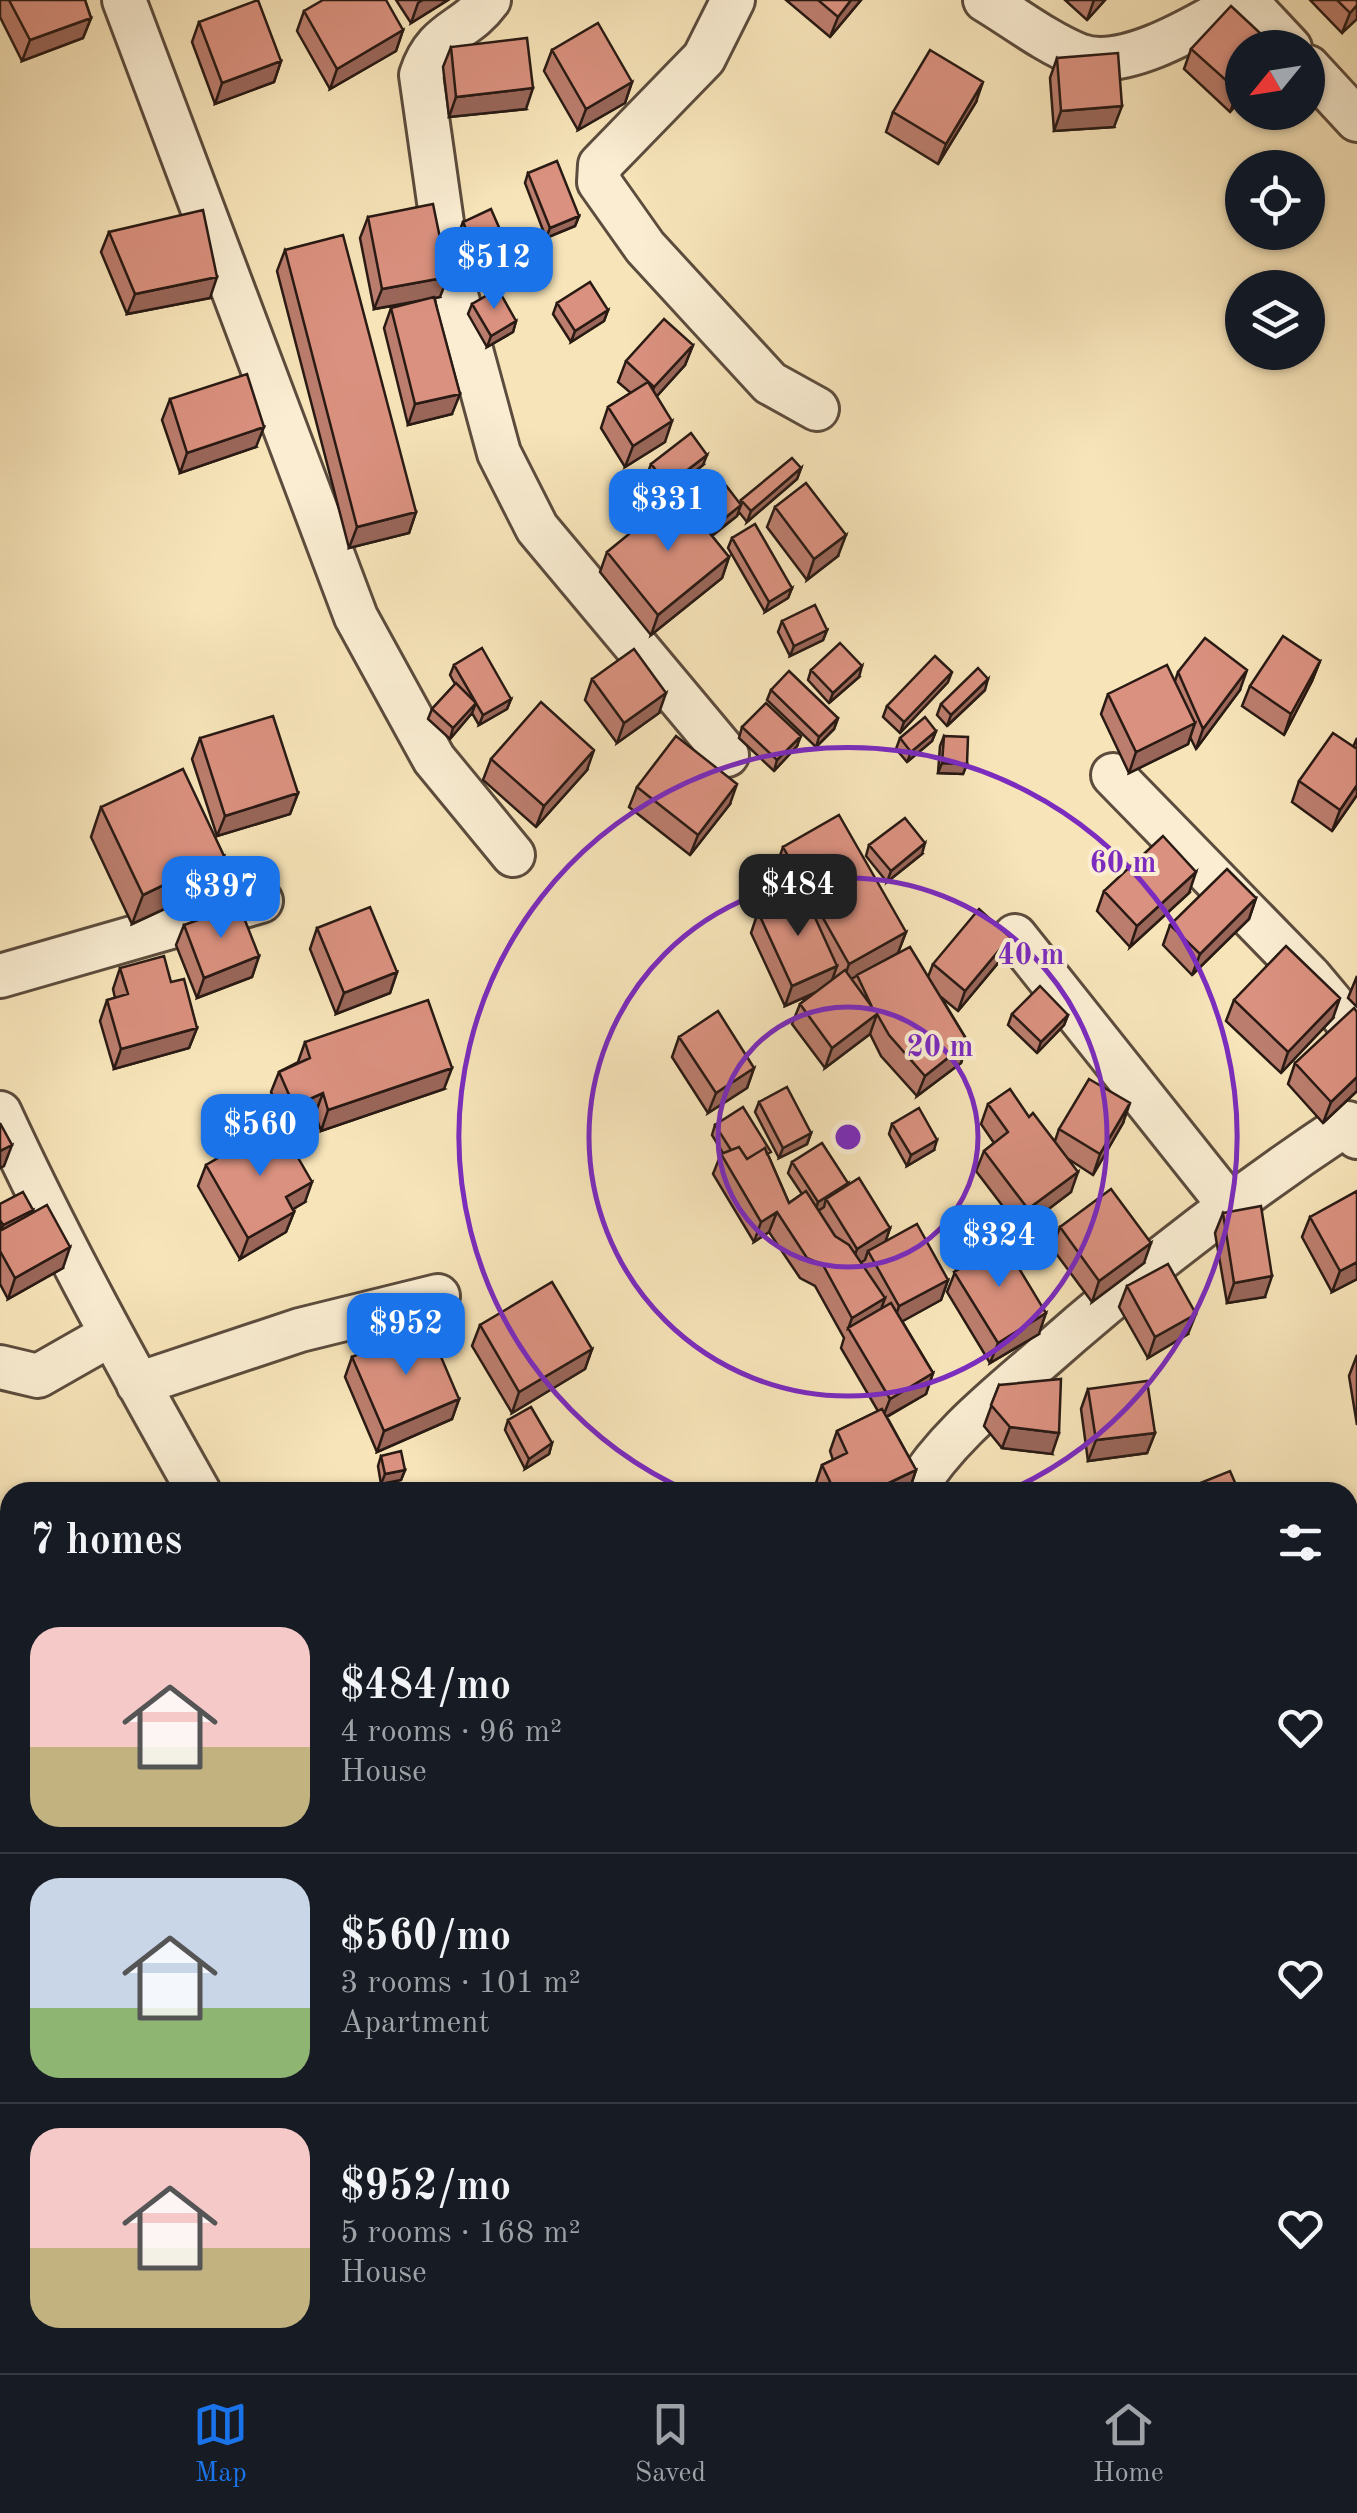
<!DOCTYPE html>
<meta charset="utf-8">
<style>
:root{--surface:#171b24;--page:#242831;--text:#f1f3f6;--muted:#9ea1a6;--line:#363941;--accent:#1a73e8}
body{margin:0;font-family:"Old Standard TT",serif;background:var(--page);color:var(--text);height:100vh;display:flex;flex-direction:column;font-size:38px;white-space:nowrap}
*{box-sizing:border-box;margin:0}
p{font-size:32px;color:var(--muted)}
.icon{flex:none;width:55px;height:55px;fill:none;stroke:currentColor;stroke-width:2;stroke-linecap:round;stroke-linejoin:round}
.map{position:relative;flex:1;overflow:hidden}
.panel{position:absolute;left:0px;top:1482px;width:1358px;height:892px;display:flex;flex-direction:column;background:var(--surface);border-radius:30px 30px 0 0;box-shadow:0 2px 8px #0004}
.panel>*{flex:none}
.needle{width:65px;rotate:240deg}
.controls{position:absolute;left:1225px;top:30px;display:grid;gap:20px}
.controls a{display:grid;place-items:center;width:100px;height:100px;border-radius:50%;background:var(--surface);box-shadow:0 2px 8px #0004;font-size:50px}
.price{position:absolute;translate:-50% -85px;padding:0 22px;border-radius:20px;background:var(--accent);color:#fff;font-size:32px;line-height:65px;filter:drop-shadow(0 2px 5px #0008)}
.price::after{content:'';position:absolute;left:50%;top:60px;width:30px;height:22px;margin-left:-15px;background:inherit;clip-path:polygon(0 0,100% 0,50% 100%)}
.price.current{background:#222;color:#fff}
ul{padding:0;list-style:none}
li{display:flex;align-items:center;gap:30px;height:250px;padding:0 30px}
li+li{border-top:2px solid var(--line)}
li span{display:grid;place-items:center;flex:none;width:280px;height:200px;border-radius:30px;color:#555}
li>.icon{margin-inline-start:auto}
span .icon{width:120px;height:120px;fill:#fffc;stroke-width:1}
li b{font-size:42px}
h2{display:flex;justify-content:space-between;align-items:center;height:120px;padding:0 30px;font-size:42px}
.menu{display:flex;justify-content:space-around;align-items:center;height:140px;border-top:2px solid var(--line);background:var(--surface);font-size:28px;color:var(--muted)}
.menu a{display:grid;justify-items:center;gap:5px}
.menu .current{color:var(--accent)}
.map>svg:first-child{display:block}
.green{fill:#c2c28c;stroke:#766e50;stroke-width:2.5}
.lines{fill:none;stroke-linecap:round;stroke-linejoin:round}
.minor-casing{stroke:#5c4c3d;stroke-width:48}
.minor{stroke:#faedd2;stroke-width:42}
.wall{fill:#bb7d6d;stroke:#291a14;stroke-width:2.5}
.shaded-wall{fill:#996659;stroke:#291a14;stroke-width:2.5}
.building{fill:#da917f;stroke:#291a14;stroke-width:2.5}
.ring{fill:none;stroke:#7b2cbf;stroke-width:5}
.centre{fill:#7b2cbf;stroke:#faedd2;stroke-width:5}
.ring-label{font-size:30px;text-anchor:middle;font-weight:bold;fill:#7b2cbf;stroke:#faedd2;stroke-width:8;stroke-linejoin:round;paint-order:stroke}
</style>
<div class="map">
<svg width="1357" height="2373" viewBox="0 0 1357 2373">
<rect width="100%" height="100%" fill="#f7e4b9"/>
<filter id="stains"><feTurbulence type="fractalNoise" baseFrequency=".002" numOctaves="4"/><feColorMatrix values="0 0 0 0 .2 0 0 0 0 .09 0 0 0 0 .02 0 0 0 .5 -.17"/></filter>
<radialGradient id="worn" r=".72"><stop offset=".6" stop-color="#630" stop-opacity="0"/><stop offset="1" stop-color="#630" stop-opacity=".3"/></radialGradient>
<path class="green" d="M498 2365H627L621 2373H515Z
M887 2365H1138L1142 2373H888Z"/>
<g class="lines">
<g class="minor-casing">
<path id="minor" d="M124 0 356 617 434 759 513 855
M489 0C465 33 436 29 421 75L448 265 499 453 537 528 727 755
M733 0 704 58 600 165 599 182 645 247 770 383 817 409
M985 0C1015 18 1046 42 1078 55 1125 73 1204 22 1243 0
M1245 0 1290 48
M1308 67 1357 120
M1113 775 1310 977 1357 1033
M1015 936 1230 1206
M0 976 261 901
M0 1113C60 1243 129 1368 199 1492
M0 1367 38 1376 110 1335
M138 1384 300 1330 438 1296
M913 1492C944 1440 994 1400 1039 1361 1136 1275 1239 1195 1348 1123L1357 1137
M1348 1980 1357 2008
M1348 2095 1357 2088
M1348 2153 1357 2161"/>
</g>
<use href="#minor" class="minor"/>
</g>
<path class="wall" d="M0 0H85L91 18 83 38 22 61 0 17Z
M396 0H448L411 23Z
M786 0H861L830 37Z
M1065 0H1105L1087 20Z
M1310 0H1357L1342 33Z
M304 11 403 30 396 51 330 89 297 31Z
M199 22 281 61 274 82 215 104 192 42Z
M451 47 526 109 449 117 443 67Z
M1242 48V98L1230 112 1184 69 1191 49Z
M552 50 632 82 625 103 578 130 544 71Z
M1057 58 1114 127 1054 131 1050 78Z
M976 102 938 164 886 132 893 112Z
M528 173 579 216 575 226 546 238 525 183Z
M368 217 440 297 435 298 452 414 408 425 384 328 391 308 415 302 374 309 360 238Z
M463 222 500 250 472 262 459 232Z
M109 232 210 298 127 314 101 252Z
M285 250 416 512 409 533 349 548 277 271Z
M557 303 608 310 604 321 571 342 553 314Z
M472 304 516 321 513 332 487 347 468 314Z
M693 345 685 365 657 396 665 442 625 467 601 428 608 407 631 393 618 382 626 361Z
M170 399 256 447 180 473 162 420Z
M651 464 703 465 664 496 647 475Z
M801 468 797 479 747 522 739 512 737 516 712 536 729 557 722 578 651 635 600 572 607 552 688 506 692 496 740 504 741 500Z
M775 507 838 556 807 580 767 527Z
M732 538 792 588 788 598 765 612 728 548Z
M782 621 827 630 823 640 790 656 778 632Z
M1320 661 1312 681 1284 735 1242 706 1250 686Z
M454 665 511 699 507 709 479 725 472 713 450 739 428 719 432 709 455 684 450 675Z
M811 670 859 677 829 703 808 680Z
M1178 672 1240 690 1196 749 1190 737 1188 744 1129 773 1101 714 1108 694 1175 681Z
M592 679 659 713 617 743 585 700Z
M948 682 900 733 883 717 887 706Z
M771 690 838 718 834 729 816 747 767 700Z
M985 690 947 726 937 715 941 704Z
M742 727 797 746 774 771 739 738Z
M936 731 932 741 907 762 896 749 900 738Z
M944 736 967 764 963 774 938 773 940 746Z
M200 738 298 793 290 814 217 836 192 759Z
M1357 738V795L1332 831 1292 802 1299 781 1353 747Z
M491 759 587 770 536 827 483 780Z
M637 787 730 804 690 855 629 807Z
M101 807 214 886 132 924 91 837Z
M869 845 922 854 887 882 866 856Z
M783 847 906 932 898 953 877 965 928 977 933 964 1010 937 1003 957 958 1011 941 997 968 1042 961 1063 917 1096 881 1056 870 1034 825 1068 792 1024 800 1004 812 994 785 1006 751 933 758 912 792 896 776 867Z
M1104 891 1189 893 1130 947 1097 911Z
M1256 898 1249 919 1192 975 1163 945 1170 925Z
M184 925 259 956 252 977 197 998 176 945Z
M317 928 397 972 390 993 336 1014 310 949Z
M120 968 197 1028 189 1048 114 1069 100 1021 107 1000 115 998 113 989Z
M1357 976V1007L1348 998Z
M1234 1000 1333 1018 1281 1073 1226 1021Z
M1012 1014 1068 1015 1064 1025 1037 1053 1008 1025Z
M679 1037 754 1068 747 1088 708 1113 672 1057Z
M305 1042 444 1089 321 1131 315 1114 286 1127 271 1092 279 1072 298 1062Z
M1295 1063 1357 1091 1323 1123 1288 1084Z
M759 1102 811 1133 807 1144 779 1158 755 1112Z
M988 1104 1029 1117 1055 1141 1059 1129 1123 1123 1093 1175 1070 1160 1071 1192 1021 1230 976 1171 984 1151 994 1143 981 1124Z
M892 1124 934 1150 907 1166 889 1134Z
M715 1125 769 1157 789 1203 802 1194 788 1173 792 1162 848 1183 846 1186 890 1228 885 1242 948 1280 941 1300 902 1321 933 1373 926 1394 887 1417 916 1470 909 1491 905 1492H818L815 1486 822 1465 833 1460 830 1451 837 1431 878 1411 841 1348 844 1338 815 1286 800 1278 769 1232 754 1242 713 1174 721 1154 723 1153 712 1135Z
M206 1165 305 1202 293 1209 294 1212 286 1232 240 1259 198 1186Z
M0 1204 31 1213 63 1268 8 1299 0 1284Z
M1223 1213 1265 1297 1227 1303 1215 1233Z
M1310 1217 1357 1279 1332 1292 1302 1237Z
M1060 1227 1144 1263 1092 1302 1052 1248Z
M963 1252 1039 1334 990 1363 947 1292Z
M1127 1286 1188 1334 1148 1358 1119 1307Z
M480 1325 592 1349 585 1369 512 1413 472 1346Z
M1357 1355V1425L1349 1376Z
M352 1357 459 1399 452 1419 377 1452 345 1377Z
M999 1385 1052 1454 1002 1448 984 1426Z
M1088 1389 1155 1433 1147 1453 1088 1461 1081 1409Z
M508 1420 552 1443 549 1454 525 1469 505 1430Z
M381 1456 405 1470 401 1480 381 1484 378 1466Z
M1357 1602V1710L1348 1696V1609Z
M1357 2162V2246L1352 2249 1348 2243V2170Z
M1285 2365H1335L1336 2368 1334 2373H1288Z"/>
<path class="shaded-wall" d="M423 0H448L411 23 418 3Z
M851 0H861L830 37 838 17Z
M1094 0H1105L1087 20Z
M1357 5V19L1342 33 1350 13Z
M91 18 83 38 22 61 30 40Z
M403 30 396 51 330 89 337 69Z
M281 61 274 82 215 104 222 83Z
M632 82 625 103 578 130 586 109Z
M983 82 976 102 938 164 946 144Z
M1242 86V98L1230 112 1238 91Z
M533 88 526 109 449 117 456 97Z
M1122 106 1114 127 1054 131 1061 111Z
M579 216 575 226 546 238 550 228Z
M504 239 500 250 472 262 476 252Z
M217 277 210 298 127 314 135 294Z
M448 277 440 297 374 309 382 289Z
M608 310 604 321 571 342 575 331Z
M516 321 513 332 487 347 491 336Z
M693 345 685 365 647 407 654 387Z
M460 394 452 414 408 425 415 404Z
M672 421 665 442 625 467 633 446Z
M264 427 256 447 180 473 187 453Z
M707 455 703 465 664 496 668 485Z
M801 468 797 479 747 522 751 511Z
M741 505 737 516 711 536 715 526Z
M416 512 409 533 349 548 357 527Z
M846 535 838 556 807 580 814 559Z
M729 557 722 578 651 635 658 615Z
M792 588 788 598 765 612 769 602Z
M827 630 823 640 790 656 794 646Z
M1320 661 1312 681 1284 735 1291 714Z
M862 666 859 677 829 703 833 693Z
M1247 670 1240 690 1196 749 1203 729Z
M952 672 948 682 900 733 904 722Z
M988 679 985 690 947 726 951 715Z
M666 693 659 713 617 743 624 723Z
M511 699 507 709 479 725 483 715Z
M476 703 472 713 450 739 453 728Z
M838 718 834 729 816 747 819 737Z
M1195 723 1188 744 1129 773 1136 752Z
M936 731 932 741 907 762 911 752Z
M801 736 797 746 774 771 777 760Z
M594 750 587 770 536 827 544 806Z
M942 763 967 764 963 774 938 773Z
M737 784 730 804 690 855 698 835Z
M1357 785V795L1332 831 1340 810Z
M298 793 290 814 217 836 225 816Z
M925 843 922 854 887 882 891 871Z
M224 856 214 886 132 924 143 895Z
M1196 872 1189 893 1130 947 1137 926Z
M1256 898 1249 919 1192 975 1200 954Z
M906 932 898 953 842 984 849 964Z
M1010 937 1003 957 958 1011 965 991Z
M259 956 252 977 197 998 204 978Z
M837 966 830 986 785 1006 792 986Z
M397 972 390 993 336 1014 344 993Z
M1340 998 1333 1018 1281 1073 1288 1052Z
M877 1014 870 1034 825 1068 832 1048Z
M1068 1015 1064 1025 1037 1053 1041 1042Z
M197 1028 189 1048 114 1069 121 1049Z
M968 1042 961 1063 917 1096 925 1076Z
M452 1068 444 1089 321 1131 328 1110Z
M754 1068 747 1088 708 1113 716 1093Z
M1357 1077V1091L1323 1123 1331 1102Z
M323 1093 315 1114 286 1127 294 1106Z
M1130 1103 1123 1123 1093 1175 1100 1154Z
M811 1133 807 1144 779 1158 783 1148Z
M937 1140 934 1150 907 1166 911 1155Z
M12 1145 4 1166 0 1168V1151Z
M1078 1172 1071 1192 1021 1230 1028 1209Z
M312 1182 305 1202 278 1218 286 1197Z
M848 1183 844 1193 826 1199 824 1207 815 1213 818 1202Z
M33 1210 29 1220 0 1233 3 1225Z
M294 1212 286 1232 240 1259 248 1238Z
M777 1212 769 1232 754 1242 761 1222Z
M890 1228 883 1249 868 1251 865 1260 850 1269 857 1249Z
M1151 1243 1144 1263 1092 1302 1099 1281Z
M70 1247 63 1268 8 1299 15 1278Z
M1357 1262V1279L1332 1292 1340 1271Z
M1272 1276 1265 1297 1227 1303 1234 1283Z
M948 1280 941 1300 892 1327 899 1306Z
M885 1298 878 1318 848 1329 852 1318Z
M1046 1313 1039 1334 990 1363 998 1343Z
M1196 1314 1188 1334 1148 1358 1155 1337Z
M592 1349 585 1369 512 1413 519 1392Z
M933 1373 926 1394 882 1419 890 1399Z
M459 1399 452 1419 377 1452 384 1431Z
M1010 1427 1059 1433 1052 1454 1002 1448Z
M1155 1433 1147 1453 1088 1461 1096 1440Z
M552 1443 549 1454 525 1469 529 1459Z
M405 1470 401 1480 381 1484 385 1474Z
M916 1470 909 1491 905 1492H870Z
M0 2117H10V2137H0Z"/>
<path class="building" d="M9 0H85L91 18 30 40Z
M258 0 281 61 222 83 199 22Z
M323 0H386L403 30 337 69 304 11Z
M818 0H851L838 17Z
M1337 0H1357V5L1350 13Z
M1231 6 1276 48H1242V86L1238 91 1191 49Z
M598 23 632 82 586 109 552 50Z
M527 38 533 88 456 97 451 47Z
M930 50 983 82 946 144 893 112Z
M1118 53 1122 106 1061 111 1057 58Z
M557 161 579 216 550 228 528 173Z
M433 204 448 277 382 289 368 217Z
M491 209 504 239 476 252 463 222Z
M203 210 217 277 135 294 109 232Z
M343 235 416 512 357 527 285 250Z
M590 282 608 310 575 331 557 303Z
M498 289 516 321 491 336 472 304Z
M434 297 460 394 415 404 391 308Z
M664 319 693 345 654 387 626 361Z
M247 374 264 427 187 453 170 399Z
M648 382 672 421 633 446 608 407Z
M691 433 707 455 668 485 651 464Z
M792 458 801 468 751 511 741 500Z
M718 475 741 505 715 526 692 496Z
M806 483 846 535 814 559 775 507Z
M678 494 729 557 658 615 607 552Z
M755 524 792 588 769 602 732 538Z
M815 605 827 630 794 646 782 621Z
M1283 636 1320 661 1291 714 1250 686Z
M1205 638 1247 670 1203 729 1178 672Z
M840 643 862 666 833 693 811 670Z
M482 648 511 699 483 715 476 703 453 728 432 709 456 683 476 703 454 665Z
M634 649 666 693 624 723 592 679Z
M935 656 952 672 904 722 887 706Z
M1167 665 1195 723 1136 752 1108 694Z
M978 668 988 679 951 715 941 704Z
M789 671 838 718 819 737 771 690Z
M541 702 594 750 544 806 491 759Z
M766 703 801 736 777 760 742 727Z
M273 716 298 793 225 816 200 738Z
M925 717 936 731 911 752 900 738Z
M1333 733 1357 749V785L1340 810 1299 781Z
M676 736 737 784 698 835 637 787Z
M944 736 968 737 967 764 942 763Z
M183 769 224 856 143 895 101 807Z
M839 815 906 932 849 964 783 847Z
M905 818 925 843 891 871 869 845Z
M1163 836 1196 872 1137 926 1104 891Z
M1227 869 1256 898 1200 954 1170 925Z
M803 891 837 966 792 986 758 912Z
M239 905 259 956 204 978 184 925Z
M370 907 397 972 344 993 317 928Z
M979 909 1010 937 965 991 933 964Z
M1286 946 1340 998 1288 1052 1234 1000Z
M910 947 968 1042 925 1076 889 1035 877 1014 832 1048 800 1004 845 970 872 1007 857 975Z
M164 956 171 982 184 979 197 1028 121 1049 107 1000 128 994 120 968Z
M1040 986 1068 1015 1041 1042 1012 1014Z
M428 1000 452 1068 328 1110 323 1093 294 1106 279 1072 310 1058 305 1042Z
M1354 1008 1357 1012V1077L1331 1102 1295 1063Z
M718 1011 754 1068 716 1093 679 1037Z
M1089 1079 1130 1103 1100 1154 1059 1129Z
M787 1087 811 1133 783 1148 759 1102Z
M1010 1089 1029 1117 1033 1113 1078 1172 1028 1209 984 1151 1008 1132 988 1104Z
M743 1107 771 1152 767 1154 765 1148 747 1159 739 1147 731 1150 715 1125Z
M919 1108 937 1140 911 1155 892 1124Z
M0 1123 12 1145 0 1151Z
M278 1123 312 1182 286 1197 294 1212 248 1238 206 1165Z
M822 1143 848 1183 818 1202 792 1162Z
M739 1147 747 1159 765 1148 789 1203 806 1191 835 1236 849 1245 885 1298 852 1318 823 1265 807 1258 777 1212 761 1222 721 1154Z
M859 1178 890 1228 857 1249 826 1199Z
M1111 1189 1151 1243 1099 1281 1060 1227Z
M1357 1191V1262L1340 1271 1310 1217Z
M23 1192 33 1210 3 1225 0 1220V1204Z
M47 1205 70 1247 15 1278 0 1251V1231Z
M1261 1206 1272 1276 1234 1283 1223 1213Z
M917 1224 948 1280 899 1306 868 1251Z
M982 1240 989 1251 1003 1242 1046 1313 998 1343 954 1272 970 1263 963 1252Z
M1168 1264 1196 1314 1155 1337 1127 1286Z
M552 1282 592 1349 519 1392 480 1325Z
M891 1303 933 1373 890 1399 848 1328Z
M427 1324 459 1399 384 1431 352 1357Z
M1061 1379 1059 1433 1010 1427 991 1405 999 1385Z
M1147 1381 1155 1433 1096 1440 1088 1389Z
M531 1407 552 1443 529 1459 508 1420Z
M882 1409 916 1470 870 1492H835L822 1465 847 1453 837 1431Z
M401 1451 405 1470 385 1474 381 1456Z
M1230 1471 1239 1492H1178Z
M1357 1602V1679L1348 1665V1609Z
M0 2058H10V2117H0Z
M1357 2162V2225L1348 2213V2170Z
M101 2365H142V2373H101Z
M252 2365V2373H154V2369Z
M1300 2365H1335L1336 2368 1322 2373H1303Z"/>
<g class="ring">
<circle cx="848" cy="1137" r="130"/>
<circle cx="848" cy="1137" r="259"/>
<path d="M690 1492A389 389 0 1 1 1006 1492"/>
</g>
<circle cx="848" cy="1137" r="15" class="centre"/>
<g class="ring-label">
<text x="1123" y="872">60 m</text>
<text x="1031" y="964">40 m</text>
<text x="940" y="1056">20 m</text>
</g>
<rect width="100%" height="100%" filter="url(#stains)"/>
<rect width="100%" height="100%" fill="url(#worn)"/>
</svg>
<div class="controls">
<a><svg class="needle" viewBox="-14 -14 28 28"><path d="M0-13l5 13h-10z" fill="#e53935"/><path d="M0 13l5-13h-10z" fill="#9ea1a6"/></svg></a>
<a><svg class="icon" aria-label="locate" viewBox="0 0 24 24"><circle cx="12" cy="12" r="6"/><path d="M12 2v4M12 18v4M2 12h4M18 12h4"/></svg></a>
<a><svg class="icon" aria-label="layers" viewBox="0 0 24 24"><path d="M12 4l9 5-9 5-9-5zM3 14l9 5 9-5"/></svg></a>
</div>
<b class="price" style="left:494px;top:312px">$512</b>
<b class="price" style="left:668px;top:554px">$331</b>
<b class="price current" style="left:798px;top:939px">$484</b>
<b class="price" style="left:221px;top:941px">$397</b>
<b class="price" style="left:260px;top:1179px">$560</b>
<b class="price" style="left:999px;top:1290px">$324</b>
<b class="price" style="left:406px;top:1378px">$952</b>
<section class="panel">
<h2>7 homes<svg class="icon" aria-label="filters" viewBox="0 0 24 24"><path d="M4 7h16M4 17h16"/><circle cx="9" cy="7" r="2"/><circle cx="15" cy="17" r="2"/></svg></h2>
<ul>
<li><span style="background:linear-gradient(#f6c9c9 60%,#c2b280 0)"><svg class="icon" aria-label="home" viewBox="0 0 24 24"><path d="M3 11l9-7 9 7M6 9v11h12V9"/></svg></span><div><b>$484/mo</b><p>4 rooms · 96 m²</p><p>House</p></div><svg class="icon" aria-label="heart" viewBox="0 0 24 24"><path d="M12 20l-8-8c-3-5 5-10 8-4 3-6 11-1 8 4z"/></svg></li>
<li><span style="background:linear-gradient(#c9d6e8 65%,#8fb573 0)"><svg class="icon" aria-label="home" viewBox="0 0 24 24"><path d="M3 11l9-7 9 7M6 9v11h12V9"/></svg></span><div><b>$560/mo</b><p>3 rooms · 101 m²</p><p>Apartment</p></div><svg class="icon" aria-label="heart" viewBox="0 0 24 24"><path d="M12 20l-8-8c-3-5 5-10 8-4 3-6 11-1 8 4z"/></svg></li>
<li><span style="background:linear-gradient(#f6c9c9 60%,#c2b280 0)"><svg class="icon" aria-label="home" viewBox="0 0 24 24"><path d="M3 11l9-7 9 7M6 9v11h12V9"/></svg></span><div><b>$952/mo</b><p>5 rooms · 168 m²</p><p>House</p></div><svg class="icon" aria-label="heart" viewBox="0 0 24 24"><path d="M12 20l-8-8c-3-5 5-10 8-4 3-6 11-1 8 4z"/></svg></li>
</ul>
</section>
</div>
<nav class="menu">
<a class="current"><svg class="icon" aria-label="map" viewBox="0 0 24 24"><path d="M3 6l6-2 6 2 6-2v14l-6 2-6-2-6 2zM9 4v14M15 6v14"/></svg>Map</a>
<a><svg class="icon" aria-label="saved" viewBox="0 0 24 24"><path d="M7 4h10v16l-5-4-5 4z"/></svg>Saved</a>
<a><svg class="icon" aria-label="home" viewBox="0 0 24 24"><path d="M3 11l9-7 9 7M6 9v11h12V9"/></svg>Home</a>
</nav>
